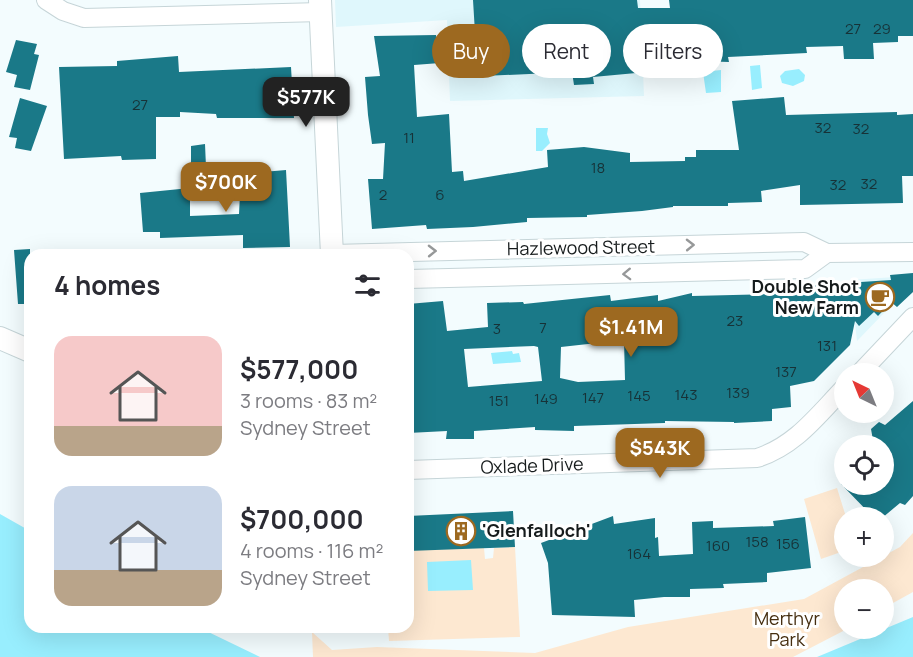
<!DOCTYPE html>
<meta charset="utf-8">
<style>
:root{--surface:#fff;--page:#f2f2f3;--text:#2b2b33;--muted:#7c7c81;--accent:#9d6920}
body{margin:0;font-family:Manrope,sans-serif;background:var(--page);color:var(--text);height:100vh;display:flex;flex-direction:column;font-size:22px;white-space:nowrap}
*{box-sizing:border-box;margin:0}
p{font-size:20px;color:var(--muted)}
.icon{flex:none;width:33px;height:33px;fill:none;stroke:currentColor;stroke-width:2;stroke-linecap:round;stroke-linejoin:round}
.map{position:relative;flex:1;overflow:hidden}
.panel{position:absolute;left:24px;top:249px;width:390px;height:384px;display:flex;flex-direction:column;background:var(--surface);border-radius:18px;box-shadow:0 6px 24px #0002}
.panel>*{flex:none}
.banner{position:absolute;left:432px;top:24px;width:390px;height:54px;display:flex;gap:12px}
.needle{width:39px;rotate:317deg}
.tools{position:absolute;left:834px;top:363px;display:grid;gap:12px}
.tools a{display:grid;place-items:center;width:60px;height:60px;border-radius:50%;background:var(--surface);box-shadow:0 6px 24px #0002;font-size:30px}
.price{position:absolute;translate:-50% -51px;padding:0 14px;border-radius:12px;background:var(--accent);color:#fff;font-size:20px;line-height:39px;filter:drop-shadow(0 2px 3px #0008)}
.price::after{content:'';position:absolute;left:50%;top:36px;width:18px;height:14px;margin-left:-9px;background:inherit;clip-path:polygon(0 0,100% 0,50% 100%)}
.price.current{background:#222;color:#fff}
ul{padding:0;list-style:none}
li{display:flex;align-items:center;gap:18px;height:150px;padding:0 30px}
li span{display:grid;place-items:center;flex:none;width:168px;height:120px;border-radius:18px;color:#555}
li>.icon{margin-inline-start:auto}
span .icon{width:72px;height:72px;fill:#fffc;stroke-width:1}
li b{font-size:26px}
h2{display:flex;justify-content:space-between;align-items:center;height:72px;padding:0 30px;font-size:26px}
.tag{padding:0 21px;border-radius:27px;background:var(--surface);box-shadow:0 6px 24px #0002;font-size:21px;line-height:54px}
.tag.current{background:var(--accent);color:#fff}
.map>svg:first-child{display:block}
.built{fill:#dff7fc}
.green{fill:#fde8d1}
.water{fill:#98eefe}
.building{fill:#1a7988;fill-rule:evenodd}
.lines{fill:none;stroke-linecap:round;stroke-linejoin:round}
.minor-casing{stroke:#c6d5d8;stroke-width:20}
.tertiary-casing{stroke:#c6d5d8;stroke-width:24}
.minor{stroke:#fff;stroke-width:18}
.tertiary{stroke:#fff;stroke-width:22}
.oneway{stroke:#969899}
.labels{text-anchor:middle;stroke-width:6;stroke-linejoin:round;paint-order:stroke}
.number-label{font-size:15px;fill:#173237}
.street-label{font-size:18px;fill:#161b1c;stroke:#fff}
.poi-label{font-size:18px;font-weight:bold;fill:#161b1c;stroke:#fff;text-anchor:end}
.park-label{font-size:18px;fill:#452e10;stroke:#fff}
</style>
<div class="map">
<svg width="913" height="657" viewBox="0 0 913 657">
<rect width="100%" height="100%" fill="#f3fcfe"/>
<path class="built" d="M335 0H640L644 96 450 101 447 20 336 27Z
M910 276 912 284 857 341 850 280Z"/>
<path class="green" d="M837 488 846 517 844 551 821 559 804 499Z
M913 533V592L884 608V590H844V628L847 629 793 657H313L312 632 332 650 377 647 535 653 628 627 804 599 900 547Z
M515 547 520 637 389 641 388 627H408V563H414V550L484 548 485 559 493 558 494 548Z"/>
<path class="water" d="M760 65 762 88 752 90 750 66Z
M799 69 805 75 804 81 793 86 782 83 780 76 785 71Z
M721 70V92L706 93 703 72Z
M536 128H548L547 134 550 143 542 151H536Z
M512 351 513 354 519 353 521 362 493 364 491 353Z
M0 514 30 531V627H198L260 657H0Z
M471 560 473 590 428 591 427 562Z
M913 617V657H817Z"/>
<path class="building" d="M473 0H637L638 8H670L669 0H913V36H898V42L873 43 874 59H844L843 46 806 47 807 53 728 57 729 62 699 61 700 42H669L670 52 665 53 666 75H648L647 72 593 77 594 84 574 85 572 72 483 76 480 49H476Z
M436 35 440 63 414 65 417 117 449 114 452 172 463 171 464 181 548 167 547 150 584 147 630 153V162L685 161V157H696V150H739L732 101 784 97 786 115 897 112V115L913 114V176H902L903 203 800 205V185L761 191 762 202 728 203V206H673V207L642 211 587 215V217L527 218V222L473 227 427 229 426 225 372 229 368 179H383L385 143 372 144 368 115 365 77 380 76 374 36Z
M16 40 37 44 34 54 39 55 30 90 14 87 17 75 6 72Z
M178 56 179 72 291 67 294 118H217L216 114 180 112V117H156V159L122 160 121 156 64 159 59 67 117 66V61Z
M20 98 47 106 31 151 15 148 17 138 9 137Z
M205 144 206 167H191V146Z
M286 170 290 247 243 248V235L160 238V232H143L140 193 190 188V216L239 214 241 174Z
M30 249V304H18L14 250Z
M913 273V292L897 307 891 302 878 316 874 312 859 326 855 321 850 345 814 381 790 386 791 407 772 409V421L734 423V422L665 421V423L574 426V431L535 430V427L474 431V439H446L447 431 408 433V304L443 301 447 331 488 327 487 303 523 302 524 304 610 295 611 301 658 295V301L692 293V296L773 294 772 291 816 285 891 280 890 275ZM624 340 625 380 578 382 560 378 561 347ZM534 346 538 347 542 381 468 387 464 349Z
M913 401V496L905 505 900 503 882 518H874L841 484H884V446H874L871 429 879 422 885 425Z
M513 511 515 547 408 551V516Z
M613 516 614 524 655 518V538L658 537 659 556 693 554 692 522 713 521V528L774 526 773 521 805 517 811 568 767 573V582L723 584 724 588 690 589V597H664L634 600 635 617 552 615 548 563 541 543Z"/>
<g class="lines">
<g class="minor-casing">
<path id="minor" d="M46 0 63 11 84 18 321 12
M332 254 804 242 827 253 913 252
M408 279 805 269 827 253
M859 374 913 317
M408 470 757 458C795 446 817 416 844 388"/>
</g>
<g class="tertiary-casing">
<path id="tertiary" d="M320 0 332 255
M0 338 30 351"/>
</g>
<use href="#minor" class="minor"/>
<use href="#tertiary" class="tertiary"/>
</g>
<defs><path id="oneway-chevron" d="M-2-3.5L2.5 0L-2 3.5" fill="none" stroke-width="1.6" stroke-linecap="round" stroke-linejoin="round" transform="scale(1.5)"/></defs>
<g class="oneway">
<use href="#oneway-chevron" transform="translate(690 245) rotate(-1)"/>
<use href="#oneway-chevron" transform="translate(432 251) rotate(-1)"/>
<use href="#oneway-chevron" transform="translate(627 274) rotate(178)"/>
</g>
<defs>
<g id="cafe-ring" transform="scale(1.5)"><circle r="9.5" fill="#fff" stroke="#9d6920" stroke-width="1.5"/><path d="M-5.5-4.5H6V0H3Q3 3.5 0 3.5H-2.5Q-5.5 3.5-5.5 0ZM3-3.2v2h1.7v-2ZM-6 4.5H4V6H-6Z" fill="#9d6920"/></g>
<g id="building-ring" transform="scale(1.5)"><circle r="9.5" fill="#fff" stroke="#9d6920" stroke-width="1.5"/><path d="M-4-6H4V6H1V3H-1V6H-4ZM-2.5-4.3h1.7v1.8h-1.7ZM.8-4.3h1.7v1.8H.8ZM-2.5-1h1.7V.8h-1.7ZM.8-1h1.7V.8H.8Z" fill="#9d6920"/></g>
</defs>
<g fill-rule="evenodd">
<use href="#cafe-ring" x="880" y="297"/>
<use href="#building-ring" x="461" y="531"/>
</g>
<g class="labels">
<g class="number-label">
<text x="853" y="34">27</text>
<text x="882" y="34">29</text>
<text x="140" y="110">27</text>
<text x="823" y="133">32</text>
<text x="861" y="134">32</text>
<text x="409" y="143">11</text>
<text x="598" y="173">18</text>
<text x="869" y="189">32</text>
<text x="838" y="190">32</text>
<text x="383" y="200">2</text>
<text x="440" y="200">6</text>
<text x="735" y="326">23</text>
<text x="543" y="333">7</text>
<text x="497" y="334">3</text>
<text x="827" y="351">131</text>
<text x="786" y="377">137</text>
<text x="738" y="398">139</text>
<text x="686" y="400">143</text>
<text x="639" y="401">145</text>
<text x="593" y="403">147</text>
<text x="546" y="404">149</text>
<text x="499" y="406">151</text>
<text x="757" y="547">158</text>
<text x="788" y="549">156</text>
<text x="718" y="551">160</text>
<text x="639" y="559">164</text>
</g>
<g class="street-label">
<text transform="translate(581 248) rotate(-1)" y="6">Hazlewood Street</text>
<text transform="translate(532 466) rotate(-2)" y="6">Oxlade Drive</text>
</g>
<g class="poi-label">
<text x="859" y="293">Double Shot<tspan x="859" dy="21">New Farm</tspan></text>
<text x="482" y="537" text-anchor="start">'Glenfalloch'</text>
</g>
<g class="park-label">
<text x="787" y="625">Merthyr<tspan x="787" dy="21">Park</tspan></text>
</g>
</g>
</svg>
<div class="tools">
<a><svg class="needle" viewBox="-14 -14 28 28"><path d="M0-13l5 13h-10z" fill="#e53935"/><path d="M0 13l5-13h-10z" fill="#7c7c81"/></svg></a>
<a><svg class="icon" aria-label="locate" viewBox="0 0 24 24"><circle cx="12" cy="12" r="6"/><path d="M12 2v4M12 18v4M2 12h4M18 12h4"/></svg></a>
<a>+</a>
<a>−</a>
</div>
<b class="price current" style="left:306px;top:128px">$577K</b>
<b class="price" style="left:226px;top:213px">$700K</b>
<b class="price" style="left:631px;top:358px">$1.41M</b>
<b class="price" style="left:660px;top:479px">$543K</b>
<div class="banner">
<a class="tag current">Buy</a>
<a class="tag">Rent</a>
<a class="tag">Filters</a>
</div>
<section class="panel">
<h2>4 homes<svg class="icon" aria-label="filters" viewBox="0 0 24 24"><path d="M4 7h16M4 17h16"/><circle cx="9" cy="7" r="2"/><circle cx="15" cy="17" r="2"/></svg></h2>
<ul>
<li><span style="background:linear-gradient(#f6c9c9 75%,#b9a48a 0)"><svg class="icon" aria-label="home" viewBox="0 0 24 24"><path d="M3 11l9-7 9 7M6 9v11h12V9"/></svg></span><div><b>$577,000</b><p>3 rooms · 83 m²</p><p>Sydney Street</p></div></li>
<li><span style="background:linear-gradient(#c9d6e8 70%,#b9a48a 0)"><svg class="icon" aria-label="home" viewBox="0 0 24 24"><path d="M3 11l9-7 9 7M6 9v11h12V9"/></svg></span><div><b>$700,000</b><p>4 rooms · 116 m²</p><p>Sydney Street</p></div></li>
</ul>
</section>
</div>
